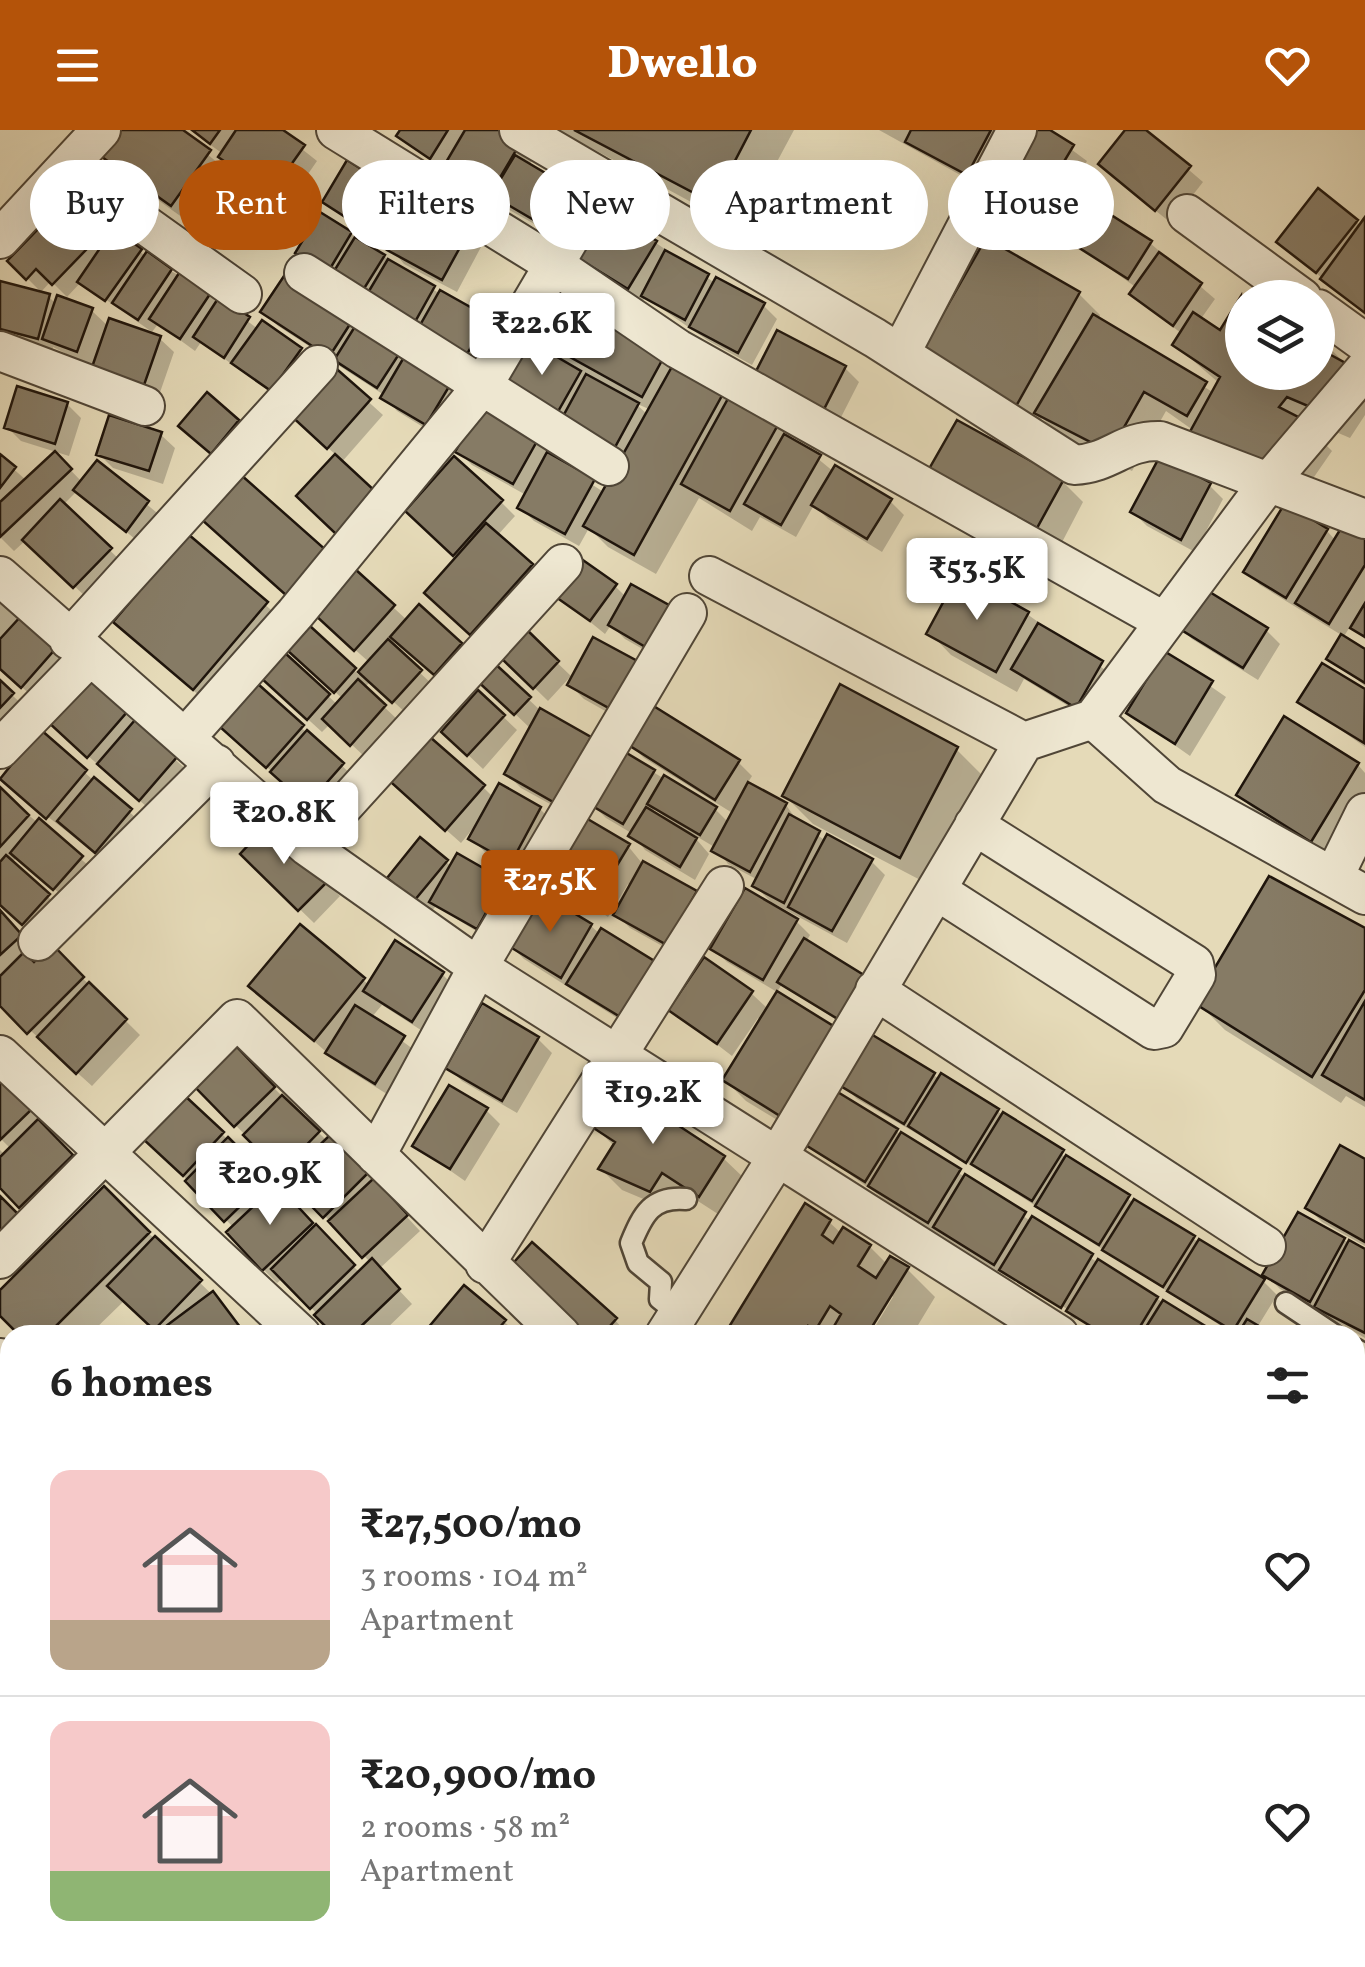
<!DOCTYPE html>
<meta charset="utf-8">
<style>
:root{--surface:#fff;--page:#f6f6f6;--text:#222;--muted:#767676;--line:#e0e0e0;--accent:#b45309}
body{margin:0;font-family:Vollkorn,serif;background:var(--page);color:var(--text);height:100vh;display:flex;flex-direction:column;font-size:38px;white-space:nowrap}
*{box-sizing:border-box;margin:0}
p{font-size:32px;color:var(--muted)}
.icon{flex:none;width:55px;height:55px;fill:none;stroke:currentColor;stroke-width:2;stroke-linecap:round;stroke-linejoin:round}
.map{position:relative;flex:1;overflow:hidden}
.sheet{position:absolute;left:0px;top:1195px;width:1365px;height:642px;display:flex;flex-direction:column;background:var(--surface);border-radius:30px 30px 0 0;box-shadow:0 10px 40px #0002}
.sheet>*{flex:none}
.banner{position:absolute;left:30px;top:30px;width:1305px;height:90px;display:flex;gap:20px}
.buttons{position:absolute;left:1225px;top:150px;display:grid;gap:20px}
.buttons a{display:grid;place-items:center;width:110px;height:110px;border-radius:50%;background:var(--surface);box-shadow:0 10px 40px #0002;font-size:50px}
.price{position:absolute;translate:-50% -85px;padding:0 22px;border-radius:10px;background:#fff;color:#222;font-size:32px;line-height:65px;filter:drop-shadow(0 2px 5px #0008)}
.price::after{content:'';position:absolute;left:50%;top:60px;width:30px;height:22px;margin-left:-15px;background:inherit;clip-path:polygon(0 0,100% 0,50% 100%)}
.price.current{background:var(--accent);color:#fff}
ul{padding:0;list-style:none}
li{display:flex;align-items:center;gap:30px;height:250px;padding:0 50px}
li+li{border-top:2px solid var(--line)}
li span{display:grid;place-items:center;flex:none;width:280px;height:200px;border-radius:20px;color:#555}
li>.icon{margin-inline-start:auto}
span .icon{width:120px;height:120px;fill:#fffc;stroke-width:1}
li b{font-size:42px}
h2{display:flex;justify-content:space-between;align-items:center;height:120px;padding:0 50px;font-size:42px}
.chip{padding:0 35px;border-radius:45px;background:var(--surface);box-shadow:0 10px 40px #0002;font-size:35px;line-height:90px}
.chip.current{background:var(--accent);color:#fff}
header{display:flex;justify-content:space-between;align-items:center;height:130px;padding:0 50px;background:var(--accent);color:#fff;font-size:45px;font-weight:800}
.map>svg:first-child{display:block}
.shadow{fill:#0003;fill-rule:evenodd}
.building{fill:#867b65;stroke:#1f150c;stroke-width:2.5}
.lines{fill:none;stroke-linecap:round;stroke-linejoin:round}
.service-casing{stroke:#504637;stroke-width:25}
.minor-casing{stroke:#504637;stroke-width:42}
.service{stroke:#eee7d1;stroke-width:20}
.minor{stroke:#eee7d1;stroke-width:38}
.rail-casing{stroke:#1f150c;stroke-width:11}
.rail{stroke:#eee7d1;stroke-width:8;stroke-dasharray:22;stroke-linecap:butt}
</style>
<header><svg class="icon" aria-label="menu" viewBox="0 0 24 24"><path d="M4 6h16M4 12h16M4 18h16"/></svg>Dwello<svg class="icon" aria-label="heart" viewBox="0 0 24 24"><path d="M12 20l-8-8c-3-5 5-10 8-4 3-6 11-1 8 4z"/></svg></header>
<div class="map">
<svg width="1365" height="1837" viewBox="0 0 1365 1837">
<rect width="100%" height="100%" fill="#e5dab8"/>
<filter id="stains"><feTurbulence type="fractalNoise" baseFrequency=".002" numOctaves="4"/><feColorMatrix values="0 0 0 0 .2 0 0 0 0 .09 0 0 0 0 .02 0 0 0 .5 -.17"/></filter>
<radialGradient id="worn" r=".72"><stop offset=".6" stop-color="#630" stop-opacity="0"/><stop offset="1" stop-color="#630" stop-opacity=".3"/></radialGradient>
<path class="shadow" d="M125 0H178L230 43 193 95 127 48 106 26Z
M190 0H278L317 31 286 76 235 40 223 24Z
M403 0H507L536 23 529 36 575 69 554 105 504 77 493 96 444 40 399 6Z
M558 0H794L741 99Z
M879 0H999L982 57Z
M1045 0 1087 31 1065 67 1015 32Z
M1128 0H1142L1203 52 1171 93 1115 48Z
M348 34 413 78 467 103 481 117 457 162 404 134 391 118 325 71Z
M77 63 146 127 210 163 258 199 300 220 314 234 286 273 201 212 195 221 158 194 152 202 81 152 67 167 51 151 41 162 10 131Z
M1365 91V185L1280 112 1357 92 1361 96Z
M351 104 440 164 486 189 500 203 478 243 312 136Z
M1065 107 1150 113 1215 169 1200 190 1221 204 1242 171V242H1318V206L1365 254V285L1350 308 1315 293 1311 300 1332 321 1296 373 1166 281 1132 341 1058 304 1042 288 1037 297 945 245 1079 164 1100 185 1098 190 1214 263 1219 253 1175 215 1182 204 1132 164 1137 158Z
M656 113 715 153 763 175 777 189 752 235 707 210 645 167 643 171 588 138 574 124Z
M285 149 466 266 441 308 397 281 384 265 278 196 264 182Z
M0 154 49 167 56 174 91 180 109 197 159 208 174 222 157 271 53 217 52 222 0 207Z
M559 166 777 295 834 342 890 371 904 385 882 422 828 389 814 375 796 407 760 387 752 401 699 368 656 444 608 417 589 398 579 416 534 391 520 377 526 365 472 335 458 321 484 275 553 320 550 327 605 363 624 328 520 267 561 230 537 206ZM635 273 651 280 648 285Z
M331 238 383 285 341 333 351 416 299 366 337 326 305 297Z
M845 238 859 252 834 301 767 267Z
M67 274 81 288 69 326 21 311 7 297Z
M238 291 252 305 226 336 196 310Z
M160 304 175 318 163 354 113 338 99 324Z
M55 324 82 352 97 333 162 387 141 414 77 361 63 375 124 434 89 470 26 410 14 421 0 407V327L27 351Z
M1062 351 1083 372 1059 418 954 360Z
M1209 355 1223 369 1195 422 1147 396 1133 382Z
M501 372 515 386 497 406 552 457 493 524 448 484 458 428 422 395Z
M1327 401 1336 411 1365 412V509L1351 495 1343 508 1365 522V556L1330 529 1343 506 1260 455 1246 441Z
M189 407 288 495 216 580 138 513Z
M356 443 408 491 419 478 475 529 449 557 394 506 388 513 434 556 408 585 371 551 364 558 399 591 366 628 330 594 322 602 278 562 284 526 338 575 343 569 305 535 310 500 359 545 370 533 332 499Z
M615 456 626 467 669 534 625 509 611 495 605 504 557 465Z
M0 467 69 533 36 570 0 537Z
M1027 484 1115 547 1091 590 1024 549 1017 562 951 525 930 503Z
M1178 495 1266 500 1280 514 1258 550 1192 509Z
M524 501 571 546 548 571 501 525Z
M594 510 630 595 584 569 570 555Z
M1164 524 1226 567 1190 626 1129 583Z
M491 534 542 582 590 609 604 623 570 685 521 658 507 644 532 600 478 548Z
M1323 536 1365 562V617L1301 572Z
M0 554 26 578 0 607Z
M258 557 356 649 322 687 237 610Z
M479 564 517 600 483 639 444 602Z
M125 584 190 643 154 683 65 606Z
M40 603 144 695 110 735 16 662Z
M630 614 738 632 752 646 747 654 786 675 798 692 826 711 871 731 885 745 847 813 771 772 755 756 758 750 728 734 716 718 691 703 709 724 695 750 645 720 633 704 606 688 592 674 653 642 715 679 729 693 734 684 644 628ZM655 678 669 692 651 683Z
M956 619 984 647 928 754 813 694 785 666Z
M1358 635 1365 643V679L1333 732 1260 686 1239 665Z
M483 657 494 668 540 679 554 693 526 745 485 722 471 708 475 696 461 713 400 659Z
M0 661 95 741 69 772 18 726 12 733 62 780 38 807 0 773Z
M269 697 340 766 314 793 243 724Z
M420 710 452 737 502 752 516 766 492 811 436 776 430 783 404 762Z
M628 716 641 732 696 763 710 777 682 827 630 798 616 784 632 757 628 754 608 787 553 748Z
M0 782 34 820 26 827 34 835 52 818 140 905 92 956 0 873Z
M796 791 810 805 806 812 856 903 782 854 777 862 727 832 713 818Z
M591 796 600 804 636 900 524 829 510 815Z
M300 797 369 855 442 844 456 858 427 904 382 875 371 888 417 922 390 966 342 936 252 856Z
M1365 801V977L1346 966 1341 973 1225 900 1197 872Z
M751 863 768 879 802 1005 746 971 725 950 761 891 758 888 732 926 671 879Z
M538 909 552 923 517 983 462 951 448 937Z
M236 920 327 1011 385 1054 380 1058 420 1101 379 1139 412 1174 380 1205H337L283 1148 277 1153 263 1139 234 1098 146 1008 222 1004 360 1143 371 1133 198 957Z
M933 945 997 981 1134 1073 1263 1151 1277 1165 1258 1196 1269 1205H1235L983 1042 857 969 843 955Z
M0 948 85 1040 35 1090 0 1054V1020L5 1025 11 1019 0 1008Z
M486 980 500 994 465 1051 415 1016Z
M595 997 723 1028 745 1049 721 1086 684 1062 672 1081 622 1060 601 1039 615 1017Z
M896 1001 1032 1092 1216 1205H1101L1077 1188 1075 1190 1016 1154 1070 1187 1072 1182 1015 1147V1152L885 1070 807 1013Z
M1365 1032V1116L1322 1092 1308 1078Z
M104 1060 226 1178 247 1205H162L125 1170 89 1205H23L0 1182V1164Z
M829 1092 842 1104 869 1116 887 1134 907 1139 935 1167 912 1205H870L893 1167 890 1164 864 1205H727Z
M1343 1110 1365 1119V1208L1280 1159 1266 1145Z
M615 1190 628 1205H581Z
M504 1192 521 1205H425Z
M0 1243 10 1253V1318L0 1308Z
M0 1331 10 1342V1393L0 1400Z
M0 1449 10 1460V1542L0 1551Z
M1355 1693 1365 1701V1769L1355 1762Z
M10 1826 73 1828 85 1837H4Z
M89 1828H188L183 1837H107Z
M269 1828H391L403 1837H283Z
M494 1828H594L602 1837H504Z
M748 1828H938L932 1837H786L777 1828 772 1837H764Z
M980 1828H1049L1059 1837H992Z
M1059 1828H1076L1069 1836Z
M1089 1828H1167L1176 1837H1101Z
M1243 1828H1316L1321 1833 1327 1828 1339 1837H1254Z"/>
<path class="building" d="M121 0H183L211 20 171 76 102 27Z
M192 0H220L210 14Z
M236 0H283L305 15 271 63 218 27Z
M400 0H448L430 29 396 6Z
M465 0H512L524 7 479 83 432 56Z
M574 0H751L713 73Z
M911 0H991L967 45 905 12Z
M1031 0H1050L1074 15 1050 55 1012 32Z
M1125 0H1146L1191 36 1155 81 1098 34Z
M515 25 562 53 539 93 491 65Z
M347 30 407 68 381 110 322 72Z
M1318 58 1358 90 1316 143 1276 112Z
M77 59 111 94 52 155 36 139 26 150 7 131Z
M1086 69 1152 111 1128 149 1062 107Z
M414 71 469 101 442 150 387 120Z
M600 76 657 111 628 159 571 124Z
M320 82 352 102 328 142 295 123Z
M1365 87V183L1320 149Z
M113 99 142 119 105 171 77 152Z
M355 107 385 125 360 165 331 146Z
M986 108 1080 162 1015 278 920 224Z
M665 120 709 144 685 190 641 166Z
M147 121 172 139 138 190 112 173Z
M1159 122 1202 153 1173 196 1129 164Z
M388 129 435 156 411 199 363 171Z
M181 140 212 161 180 209 149 189Z
M284 146 352 191 329 227 260 182Z
M716 147 765 173 738 223 689 197Z
M0 151 50 164 38 209 0 199Z
M440 160 488 187 463 231 415 204Z
M558 163 666 223 642 267 534 207Z
M57 165 93 178 77 222 42 209Z
M1241 166 1242 242H1318V218L1351 236 1322 282 1287 267 1279 277 1306 291 1267 347 1186 309 1220 247 1172 215 1193 182 1220 200Z
M219 167 250 187 224 228 193 207Z
M1093 184 1207 252 1187 286 1144 262 1110 322 1034 283Z
M109 188 161 206 143 258 91 240Z
M262 190 302 218 271 261 231 233Z
M359 190 403 218 377 258 334 230Z
M777 200 846 236 819 289 750 253Z
M528 210 581 241 556 285 502 254Z
M407 222 453 250 426 295 380 268Z
M674 233 724 262 634 425 583 396Z
M331 234 371 269 327 319 288 283Z
M586 244 639 273 614 319 561 290Z
M17 256 68 272 55 314 4 298Z
M207 262 239 290 211 324 178 296Z
M730 265 779 293 730 381 681 354Z
M483 271 541 304 513 354 455 322Z
M109 285 162 302 149 341 96 325Z
M957 290 1064 349 1037 398 929 339Z
M784 304 821 325 781 395 744 374Z
M55 321 72 339 0 407V372Z
M547 322 595 349 565 404 517 378Z
M0 324 16 337 0 358Z
M335 324 375 361 336 404 296 366Z
M454 326 503 370 453 426 405 381Z
M1160 326 1211 353 1181 410 1130 382Z
M97 330 149 371 126 402 73 360Z
M835 335 892 369 867 409 811 375Z
M240 344 327 421 287 466 201 389Z
M60 369 112 418 73 458 22 410Z
M1285 373 1328 399 1286 468 1243 442Z
M486 393 533 434 470 505 424 463Z
M1343 395 1365 409V435L1329 494 1295 473Z
M188 404 268 472 193 560 113 492Z
M580 428 617 454 590 491 553 465Z
M355 439 395 475 354 521 315 485Z
M959 443 1029 482 996 542 926 504Z
M631 454 678 480 654 522 608 495Z
M1200 456 1268 498 1243 538 1175 496Z
M1365 473V507L1350 498Z
M419 474 462 513 434 545 390 507Z
M22 485 57 517 21 558 0 539V509Z
M1038 493 1103 531 1076 578 1011 539Z
M310 496 356 538 334 563 288 521Z
M524 497 559 531 533 559 498 525Z
M1341 504 1365 519V553L1326 529Z
M593 507 643 534 616 582 567 555Z
M388 509 422 540 392 573 358 542Z
M1164 521 1213 551 1175 614 1126 583Z
M284 522 330 564 307 590 261 548Z
M491 530 531 567 514 585 474 548Z
M1322 533 1365 559 1364 613 1297 572Z
M87 547 127 582 87 628 48 592Z
M358 549 386 575 350 616 322 589Z
M0 550 14 563 0 578Z
M258 554 304 595 266 638 220 597Z
M840 554 958 617 900 728 782 666Z
M478 560 505 585 467 626 441 602Z
M652 575 740 630 715 670 627 614Z
M540 578 591 607 555 673 504 644Z
M1284 586 1359 633 1311 712 1236 665Z
M135 590 177 627 139 671 97 634Z
M40 599 87 640 46 689 0 649Z
M307 600 344 633 307 675 270 642Z
M422 600 485 655 445 701 383 645Z
M620 619 655 640 623 694 589 674Z
M664 645 717 677 700 705 647 674Z
M94 647 132 679 95 723 57 691Z
M748 652 787 673 750 742 711 721Z
M499 653 541 677 511 733 468 709Z
M0 657 29 685 0 717Z
M646 677 697 708 680 737 628 706Z
M789 684 820 701 784 773 752 756Z
M39 688 83 726 53 760 10 723Z
M586 688 630 714 593 775 550 749Z
M269 693 328 751 298 781 240 724Z
M827 704 873 729 832 801 788 777Z
M420 707 448 730 414 771 387 748Z
M457 723 504 750 477 799 429 772Z
M6 725 50 764 22 795 0 775V732Z
M643 731 697 761 667 815 613 785Z
M1269 746 1365 798V860L1312 947 1194 873Z
M745 758 798 789 763 850 710 819Z
M539 762 592 794 561 848 507 815Z
M0 780 22 805 0 825Z
M300 794 365 848 314 911 248 856Z
M601 798 656 832 622 888 566 854Z
M804 808 867 847 841 891 777 852Z
M395 810 444 842 412 892 363 861Z
M52 814 84 847 27 904 0 876V846L24 822 34 832Z
M704 827 753 861 717 914 668 880Z
M89 852 127 889 76 944 37 907Z
M777 861 835 897 780 986 722 950Z
M1365 871V970L1322 945Z
M482 873 539 907 502 971 445 938Z
M355 875 405 906 375 954 325 923Z
M871 904 935 943 904 994 839 955Z
M236 916 275 957 234 997 194 956Z
M941 943 999 979 966 1033 908 996Z
M0 945 32 979 0 1010Z
M449 955 488 978 450 1039 412 1016Z
M618 956 725 1026 699 1067 662 1043 650 1062 598 1039 615 1012 592 997Z
M836 961 898 999 865 1052 804 1014Z
M183 964 224 1002 183 1046 142 1008Z
M282 965 320 1001 280 1042 243 1005Z
M1003 982 1064 1020 1032 1071 971 1034Z
M38 989 73 1025 19 1078 0 1058V1027Z
M335 1000 373 1038 323 1088 285 1049Z
M901 1002 961 1039 928 1093 868 1056Z
M228 1007 269 1048 224 1092 185 1051Z
M1340 1015 1365 1029V1112L1305 1078Z
M1066 1025 1130 1065 1099 1115 1035 1076Z
M965 1044 1026 1082 994 1135 933 1097Z
M374 1048 408 1085 362 1128 328 1091Z
M277 1054 313 1093 262 1141 226 1102Z
M104 1056 150 1102 47 1205H19L0 1186V1160Z
M0 1066 21 1087 0 1108Z
M1134 1069 1195 1106 1163 1157 1102 1120Z
M805 1073 831 1090 822 1105 833 1113 843 1097 871 1115 858 1136 876 1148 890 1126 909 1137 867 1205H829L841 1184 830 1176 815 1201 808 1196 804 1205H724Z
M1298 1082 1345 1108 1310 1172 1262 1145Z
M1032 1086 1093 1124 1061 1178 999 1140Z
M316 1094 355 1135 310 1179 271 1139Z
M155 1106 202 1150 154 1200 107 1156Z
M1199 1109 1265 1149 1233 1201 1167 1161Z
M1349 1110 1365 1119V1203L1314 1177Z
M532 1112 617 1188 602 1205H579L506 1141Z
M372 1128 400 1159 352 1205H334L314 1185Z
M1098 1129 1158 1167 1135 1205H1105L1066 1181Z
M464 1155 506 1190 493 1205H422Z
M213 1161 246 1205H166L162 1199Z
M1163 1170 1220 1205H1141Z
M1247 1189 1274 1205H1237Z
M0 1240 10 1250V1271L0 1282Z
M10 1284V1322L0 1311V1293Z
M0 1330 10 1343V1369L0 1376Z
M0 1446 10 1457V1500L0 1509Z
M1365 1642V1688L1355 1680V1654Z
M1355 1690 1365 1698V1755L1358 1764Z
M1359 1776 1365 1780V1837H1354L1342 1828H1355V1781Z
M10 1821V1828L81 1829 77 1837H1Z
M167 1828 162 1837H114L98 1829Z
M211 1828H264L280 1837H228Z
M286 1828H346L341 1837H294L284 1832Z
M350 1828H398L394 1837H345Z
M495 1828H582L580 1832 589 1837H534L526 1833 512 1837Z
M786 1828H824L818 1837H783Z
M837 1828H904L898 1837H831Z
M946 1828H963L975 1837H939Z
M981 1828H1048L1041 1837H993Z
M1090 1828H1161L1154 1837H1102Z
M1225 1828H1232L1244 1837H1218Z
M1242 1828H1306L1298 1837H1254Z
M1322 1828H1331L1343 1837H1315Z"/>
<g class="lines">
<g class="service-casing">
<path id="service" d="M1286 1173 1334 1205
M679 1184 660 1169 661 1152 638 1133 631 1113C643 1084 652 1066 686 1069
M1355 1219 1365 1225"/>
</g>
<g class="minor-casing">
<path id="minor" d="M336 0 553 134 678 219 1165 492
M519 0 875 208 1074 335C1112 333 1123 310 1160 311L1365 389
M67 39 242 164
M1187 84 1302 168
M0 109 101 0
M304 143 609 336
M1318 179 1365 213
M0 221 145 276
M900 224 1017 0
M0 446 307 716 478 837 1059 1205
M709 446 1024 612
M69 510 318 235
M1093 589 1167 655 1365 765
M186 607 295 484 483 255 588 77
M0 619 89 527
M307 716 563 434
M1334 746 1365 683
M936 760 1154 900 1164 898 1196 845 1194 834 974 695
M38 811 216 634
M875 860 1266 1116
M0 925 301 1205
M376 1025 478 837 687 483
M0 1129 237 889 561 1205
M485 1134 724 756
M665 1205 778 1026 1024 612 1093 589 1268 353 1365 239
M0 1228 10 1239
M1355 1258 1365 1241
M1355 1557 1365 1565
M1355 1634 1365 1622
M187 1837 193 1828
M928 1837 933 1828
M1194 1837 1202 1828"/>
</g>
<use href="#service" class="service"/>
<use href="#minor" class="minor"/>
<g class="rail-casing">
<path id="rail" d="M1355 1396 1365 1395
M1355 1426H1365
M0 1625 10 1620
M0 1659 10 1654"/>
</g>
<use href="#rail" class="rail"/>
</g>
<rect width="100%" height="100%" filter="url(#stains)"/>
<rect width="100%" height="100%" fill="url(#worn)"/>
</svg>
<div class="buttons">
<a><svg class="icon" aria-label="layers" viewBox="0 0 24 24"><path d="M12 4l9 5-9 5-9-5zM3 14l9 5 9-5"/></svg></a>
</div>
<b class="price" style="left:542px;top:248px">₹22.6K</b>
<b class="price" style="left:977px;top:493px">₹53.5K</b>
<b class="price" style="left:284px;top:737px">₹20.8K</b>
<b class="price current" style="left:550px;top:805px">₹27.5K</b>
<b class="price" style="left:653px;top:1017px">₹19.2K</b>
<b class="price" style="left:270px;top:1098px">₹20.9K</b>
<div class="banner">
<a class="chip">Buy</a>
<a class="chip current">Rent</a>
<a class="chip">Filters</a>
<a class="chip">New</a>
<a class="chip">Apartment</a>
<a class="chip">House</a>
</div>
<section class="sheet">
<h2>6 homes<svg class="icon" aria-label="filters" viewBox="0 0 24 24"><path d="M4 7h16M4 17h16"/><circle cx="9" cy="7" r="2"/><circle cx="15" cy="17" r="2"/></svg></h2>
<ul>
<li><span style="background:linear-gradient(#f6c9c9 75%,#b9a48a 0)"><svg class="icon" aria-label="home" viewBox="0 0 24 24"><path d="M3 11l9-7 9 7M6 9v11h12V9"/></svg></span><div><b>₹27,500/mo</b><p>3 rooms · 104 m²</p><p>Apartment</p></div><svg class="icon" aria-label="heart" viewBox="0 0 24 24"><path d="M12 20l-8-8c-3-5 5-10 8-4 3-6 11-1 8 4z"/></svg></li>
<li><span style="background:linear-gradient(#f6c9c9 75%,#8fb573 0)"><svg class="icon" aria-label="home" viewBox="0 0 24 24"><path d="M3 11l9-7 9 7M6 9v11h12V9"/></svg></span><div><b>₹20,900/mo</b><p>2 rooms · 58 m²</p><p>Apartment</p></div><svg class="icon" aria-label="heart" viewBox="0 0 24 24"><path d="M12 20l-8-8c-3-5 5-10 8-4 3-6 11-1 8 4z"/></svg></li>
</ul>
</section>
</div>
